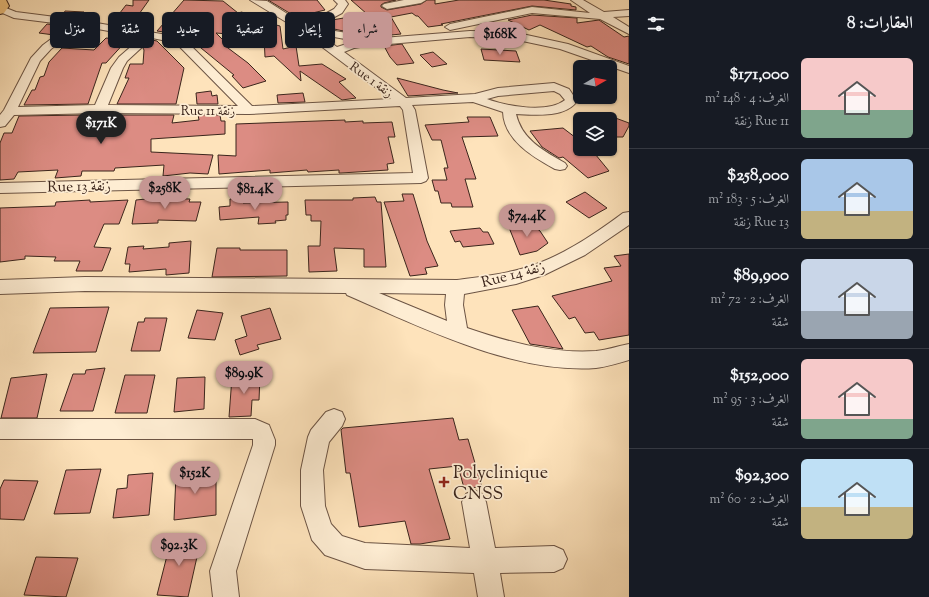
<!DOCTYPE html>
<html lang="ar">
<meta charset="utf-8">
<style>
:root{--surface:#171b24;--page:#242831;--text:#f1f3f6;--muted:#9ea1a6;--line:#363941;--accent:#c59692}
body{margin:0;font-family:"Sorts Mill Goudy",Amiri,serif;background:var(--page);color:var(--text);direction:rtl;height:100vh;display:flex;flex-direction:column;font-size:15px;white-space:nowrap}
*{box-sizing:border-box;margin:0}
p{font-size:13px;color:var(--muted)}
.icon{flex:none;width:22px;height:22px;fill:none;stroke:currentColor;stroke-width:2;stroke-linecap:round;stroke-linejoin:round}
.map{position:relative;flex:1;overflow:hidden;direction:ltr}
.details{display:flex;flex-direction:column;background:var(--surface);width:300px}
.details>*{flex:none}
.hud{position:absolute;left:12px;top:12px;width:380px;height:36px;direction:rtl;display:flex;gap:8px}
.needle{width:26px;rotate:81deg}
.tools{position:absolute;left:573px;top:60px;display:grid;gap:8px}
.tools a{display:grid;place-items:center;width:44px;height:44px;border-radius:6px;background:var(--surface);box-shadow:0 1px 3px #0004;font-size:20px}
.price{position:absolute;translate:-50% -34px;padding:0 9px;border-radius:14px;background:var(--accent);color:#111;font-size:13px;line-height:26px;filter:drop-shadow(0 1px 2px #0008)}
.price::after{content:'';position:absolute;left:50%;top:24px;width:12px;height:9px;margin-left:-6px;background:inherit;clip-path:polygon(0 0,100% 0,50% 100%)}
.price.current{background:#222;color:#fff}
ul{padding:0;list-style:none}
li{display:flex;align-items:center;gap:12px;height:100px;padding:0 16px}
li+li{border-top:1px solid var(--line)}
li span{display:grid;place-items:center;flex:none;width:112px;height:80px;border-radius:6px;color:#555}
li>.icon{margin-inline-start:auto}
span .icon{width:48px;height:48px;fill:#fffc;stroke-width:1}
li b{font-size:17px}
h2{display:flex;justify-content:space-between;align-items:center;height:48px;padding:0 16px;font-size:17px}
.chip{padding:0 14px;border-radius:6px;background:var(--surface);box-shadow:0 1px 3px #0004;font-size:14px;line-height:36px}
.chip.current{background:var(--accent);color:#111}
main{display:flex;flex:1;min-height:0}
.map>svg:first-child{display:block}
.building{fill:#dc8c83;stroke:#3b251c}
.lines{fill:none;stroke-linecap:round;stroke-linejoin:round}
.minor-casing{stroke:#6c5444;stroke-width:2}
.major-casing{stroke:#3b251c;stroke-width:2}
.minor{fill:#feedd3;fill-rule:evenodd}
.major{fill:#efc27e;fill-rule:evenodd}
.poi-dot{fill:#8f2418;stroke:#feedd3;stroke-width:1.5}
.labels{text-anchor:middle;stroke-width:3.5;stroke-linejoin:round;paint-order:stroke}
.far-street-label{font-size:13px;fill:#3b251c;stroke:#feedd3}
.street-label{font-size:15px;fill:#3b251c;stroke:#feedd3}
.near-poi-label{font-size:18px;fill:#3b251c;stroke:#feedd3;text-anchor:start}
</style>
<main>
<section class="details">
<h2>العقارات: 8<svg class="icon" aria-label="filters" viewBox="0 0 24 24"><path d="M4 7h16M4 17h16"/><circle cx="9" cy="7" r="2"/><circle cx="15" cy="17" r="2"/></svg></h2>
<ul>
<li><span style="background:linear-gradient(#f6c9c9 65%,#7fa58c 0)"><svg class="icon" aria-label="home" viewBox="0 0 24 24"><path d="M3 11l9-7 9 7M6 9v11h12V9"/></svg></span><div><b>$171,000</b><p>الغرف: 4 · 148 m²</p><p>Rue 11 زنقة</p></div></li>
<li><span style="background:linear-gradient(#a9c7e8 65%,#c2b280 0)"><svg class="icon" aria-label="home" viewBox="0 0 24 24"><path d="M3 11l9-7 9 7M6 9v11h12V9"/></svg></span><div><b>$258,000</b><p>الغرف: 5 · 183 m²</p><p>Rue 13 زنقة</p></div></li>
<li><span style="background:linear-gradient(#c9d6e8 65%,#9aa5b1 0)"><svg class="icon" aria-label="home" viewBox="0 0 24 24"><path d="M3 11l9-7 9 7M6 9v11h12V9"/></svg></span><div><b>$89,900</b><p>الغرف: 2 · 72 m²</p><p>شقة</p></div></li>
<li><span style="background:linear-gradient(#f6c9c9 75%,#7fa58c 0)"><svg class="icon" aria-label="home" viewBox="0 0 24 24"><path d="M3 11l9-7 9 7M6 9v11h12V9"/></svg></span><div><b>$152,000</b><p>الغرف: 3 · 95 m²</p><p>شقة</p></div></li>
<li><span style="background:linear-gradient(#bfe0f5 60%,#c2b280 0)"><svg class="icon" aria-label="home" viewBox="0 0 24 24"><path d="M3 11l9-7 9 7M6 9v11h12V9"/></svg></span><div><b>$92,300</b><p>الغرف: 2 · 60 m²</p><p>شقة</p></div></li>
</ul>
</section>
<div class="map">
<svg width="629" height="597" viewBox="0 0 629 597">
<rect width="100%" height="100%" fill="#fee3bb"/>
<filter id="stains"><feTurbulence type="fractalNoise" baseFrequency=".005" numOctaves="4"/><feColorMatrix values="0 0 0 0 .2 0 0 0 0 .09 0 0 0 0 .02 0 0 0 .5 -.17"/></filter>
<radialGradient id="worn" r=".72"><stop offset=".6" stop-color="#630" stop-opacity="0"/><stop offset="1" stop-color="#630" stop-opacity=".3"/></radialGradient>
<path class="building" d="M133 0H149L132 24V19L116 18 126 5 133 6Z
M184 0 223 1 238 13 242 12 250 18 280 26 283 49 296 46 299 66 322 64 346 79 339 82 356 98 342 100 300 71 301 81 274 56 265 57 264 37 216 33 227 44 224 45 248 63 266 81 243 88 232 76 234 75 190 39 181 29 177 34 157 31Z
M268 0H317L325 10 296 17Z
M351 0H396L384 3 381 5V7L387 10 421 4 427 0H435V4L459 0H544L571 4V6L576 7V10L532 6 441 24 443 25 428 27 418 16H416L412 13 391 17 401 34 372 37 360 34 357 30 348 32 334 29 328 22 332 20 367 14Z
M65 11 84 12 76 18 55 15 57 13H64Z
M532 15 577 18V23L599 20 624 37 629 36V64L608 57 591 46 587 47 540 25 529 30 508 20Z
M47 24 66 26 54 35 39 33Z
M106 38 127 40 106 63H102L88 104 24 105 32 90H35L40 77 44 76 49 62 62 48 94 50Z
M152 40 157 41 184 68 176 104H117L129 78H125L130 64H143L144 50 143 48Z
M402 44 414 63 397 65 390 57 384 46Z
M481 49 516 51 520 62 484 60Z
M433 52 447 64 432 67 420 55Z
M397 78 443 90 458 93 408 96Z
M211 91 212 96 217 95 218 104H197L196 93Z
M303 93 305 102 278 103 277 95Z
M84 115 81 125 110 123 112 115H174L172 123 199 120 198 115H220L221 121H225V134L151 139V152L213 155 208 174 190 173 163 176 164 165 115 168 114 171H82L81 176 55 178 58 170 18 172 14 179 0 180V143L4 133H12L19 116Z
M610 116 629 123V126L623 137H610Z
M467 117H490L498 136 462 137 476 179H465L473 207H452L451 203H441L438 191H435L432 180H447L444 168H448L441 140H432L425 125 469 122Z
M345 120V122L363 121V123L392 122 395 137H388L394 163 387 164 388 170 341 173H339V170L308 172 307 170 270 173V170L219 174 218 155 236 156V124Z
M563 128 580 141V149H591L609 171 588 178 563 157 559 158 542 147 530 131Z
M585 192 607 208 589 218 566 202Z
M402 194H413L427 241 438 266 425 268 427 274 410 276 384 202 404 201Z
M375 197 377 202H381L386 267H364V249L334 248 337 271 309 272 308 246H320L321 221H311V215H306L305 200H353V198Z
M156 198 190 199 189 202H201L196 221 158 220V223L132 224 136 200Z
M243 198V203L288 202V215H286V220L275 221 276 223 258 224 259 217 220 220 219 207 230 206V199Z
M90 200V202L128 200 119 224H104L94 247 111 248 102 271H76L80 261H54L56 257 25 256V259L0 262V208L55 206 56 202Z
M530 223 540 231 548 243 537 251 520 255 508 225Z
M480 228 483 232H488L494 244 463 247 460 241 455 242 450 231Z
M191 241 189 273 166 275V269L129 272 130 264H125L128 247 144 246 143 249 169 247V243Z
M217 248H240V250H287V276L212 277Z
M629 254V335L599 340 594 332 585 333 575 317 569 319 552 296 612 281 604 268 621 266 614 256Z
M538 306 563 349 530 344 512 310Z
M109 307 96 352 33 353 50 308Z
M270 308 281 339 257 345 259 349 240 355 235 340 247 336 241 316Z
M197 310 223 313 215 340 188 338Z
M145 318H167L160 351H131L138 322H144Z
M105 368 93 411H60L73 374H85L86 370Z
M47 374 37 418H1L11 378Z
M125 375H155L147 413H115Z
M250 376H260L259 400H252L251 416 229 417 232 377Z
M205 377 204 409 174 412 177 378Z
M453 418 459 440 468 439 482 487 464 488 458 466 429 469 450 539 420 544H411L405 521 359 527 350 473H346L341 430 343 428Z
M101 469 90 513 54 514 66 470Z
M216 471V515L174 520 176 475Z
M153 473 149 515 113 518 117 489 127 488 128 475Z
M4 480 38 481 24 520 0 519V489Z
M172 536 201 539 188 597 157 595Z
M36 557 78 558 66 597 24 595Z"/>
<g class="lines">
<g class="minor-casing">
<path id="minor" d="M250 0 267 1 305 25 334 9 338 4 334 0H345L348 4 342 13 312 29H323L365 36 370 39 470 31 513 32 568 44 629 66V73L560 49 513 39 470 37 366 46 354 48 344 52 406 98 475 94 498 88 554 83 569 89 577 101C566 118 534 115 516 114 522 140 544 151 565 163L567 166 565 169 560 170 555 169C533 157 504 140 503 112L473 102 412 105 415 110 428 178 426 181 421 183 0 193V183L413 173 403 110 400 106 249 114 100 113 14 115 5 126 0 127V115L4 110 31 58 43 45 70 25 14 18 0 12 1 6 16 12 79 20 179 37 185 40 252 106 391 99 301 31ZM81 26 142 37 119 57 111 68 95 105 18 107 40 61 51 49ZM320 35H323L356 41 337 47ZM152 38 172 42 177 44 238 106 108 105 123 68 127 61ZM554 91 560 94 565 100C547 114 506 106 487 99L498 96Z
M404 0H426L421 3 387 9 382 6 384 4Z
M571 0H583L604 12 629 10V16L613 17 629 27V34L600 19 532 13 450 30 445 27 450 24 532 7 590 13Z
M629 212V225L585 255 544 275 516 284 464 294 463 305 467 328C508 342 552 354 596 351 607 350 618 346 629 344V360C618 363 607 367 596 368 514 374 421 327 347 295L346 293 85 291 0 294V280L85 277 457 280C478 277 500 275 521 269 558 259 592 236 623 213ZM379 293 446 294 445 305 447 321Z
M334 409 342 412 345 419 342 426 329 442 323 470 325 506 331 524 342 536 365 543 470 548 462 502 466 494 474 490 482 494 486 502 495 548 554 546 563 550 567 559 563 568 554 572 500 573 504 597H478L474 573 365 569 325 555 312 540 301 506V470L308 437 311 430 326 412Z
M0 419H255L269 425 275 440V445L236 571 239 597H213L210 571 253 445V439H0Z"/>
</g>
<g class="major-casing">
<path id="major" d="M0 0H6L9 6 4 13 0 14Z"/>
</g>
<use href="#minor" class="minor"/>
<use href="#major" class="major"/>
</g>
<path class="poi-dot" d="M442 476h4v4h4v4h-4v4h-4v-4h-4v-4h4z"/>
<g class="labels">
<g class="far-street-label">
<text transform="translate(372 79) rotate(36)" y="5">Rue 1 زنقة</text>
<text x="208" y="115">Rue 11 زنقة</text>
</g>
<g class="street-label">
<text transform="translate(79 186) rotate(-1)" y="5">Rue 13 زنقة</text>
<text transform="translate(513 274) rotate(-15)" y="5">Rue 14 زنقة</text>
</g>
<g class="near-poi-label">
<text x="453" y="478">Polyclinique<tspan x="453" dy="21">CNSS</tspan></text>
</g>
</g>
<rect width="100%" height="100%" filter="url(#stains)"/>
<rect width="100%" height="100%" fill="url(#worn)"/>
</svg>
<div class="tools">
<a><svg class="needle" viewBox="-14 -14 28 28"><path d="M0-13l5 13h-10z" fill="#e53935"/><path d="M0 13l5-13h-10z" fill="#9ea1a6"/></svg></a>
<a><svg class="icon" aria-label="layers" viewBox="0 0 24 24"><path d="M12 4l9 5-9 5-9-5zM3 14l9 5 9-5"/></svg></a>
</div>
<b class="price" style="left:500px;top:56px">$168K</b>
<b class="price current" style="left:101px;top:145px">$171K</b>
<b class="price" style="left:165px;top:210px">$258K</b>
<b class="price" style="left:255px;top:211px">$81.4K</b>
<b class="price" style="left:527px;top:238px">$74.4K</b>
<b class="price" style="left:244px;top:395px">$89.9K</b>
<b class="price" style="left:195px;top:495px">$152K</b>
<b class="price" style="left:179px;top:567px">$92.3K</b>
<div class="hud">
<a class="chip current">شراء</a>
<a class="chip">إيجار</a>
<a class="chip">تصفية</a>
<a class="chip">جديد</a>
<a class="chip">شقة</a>
<a class="chip">منزل</a>
</div>
</div>
</main>
